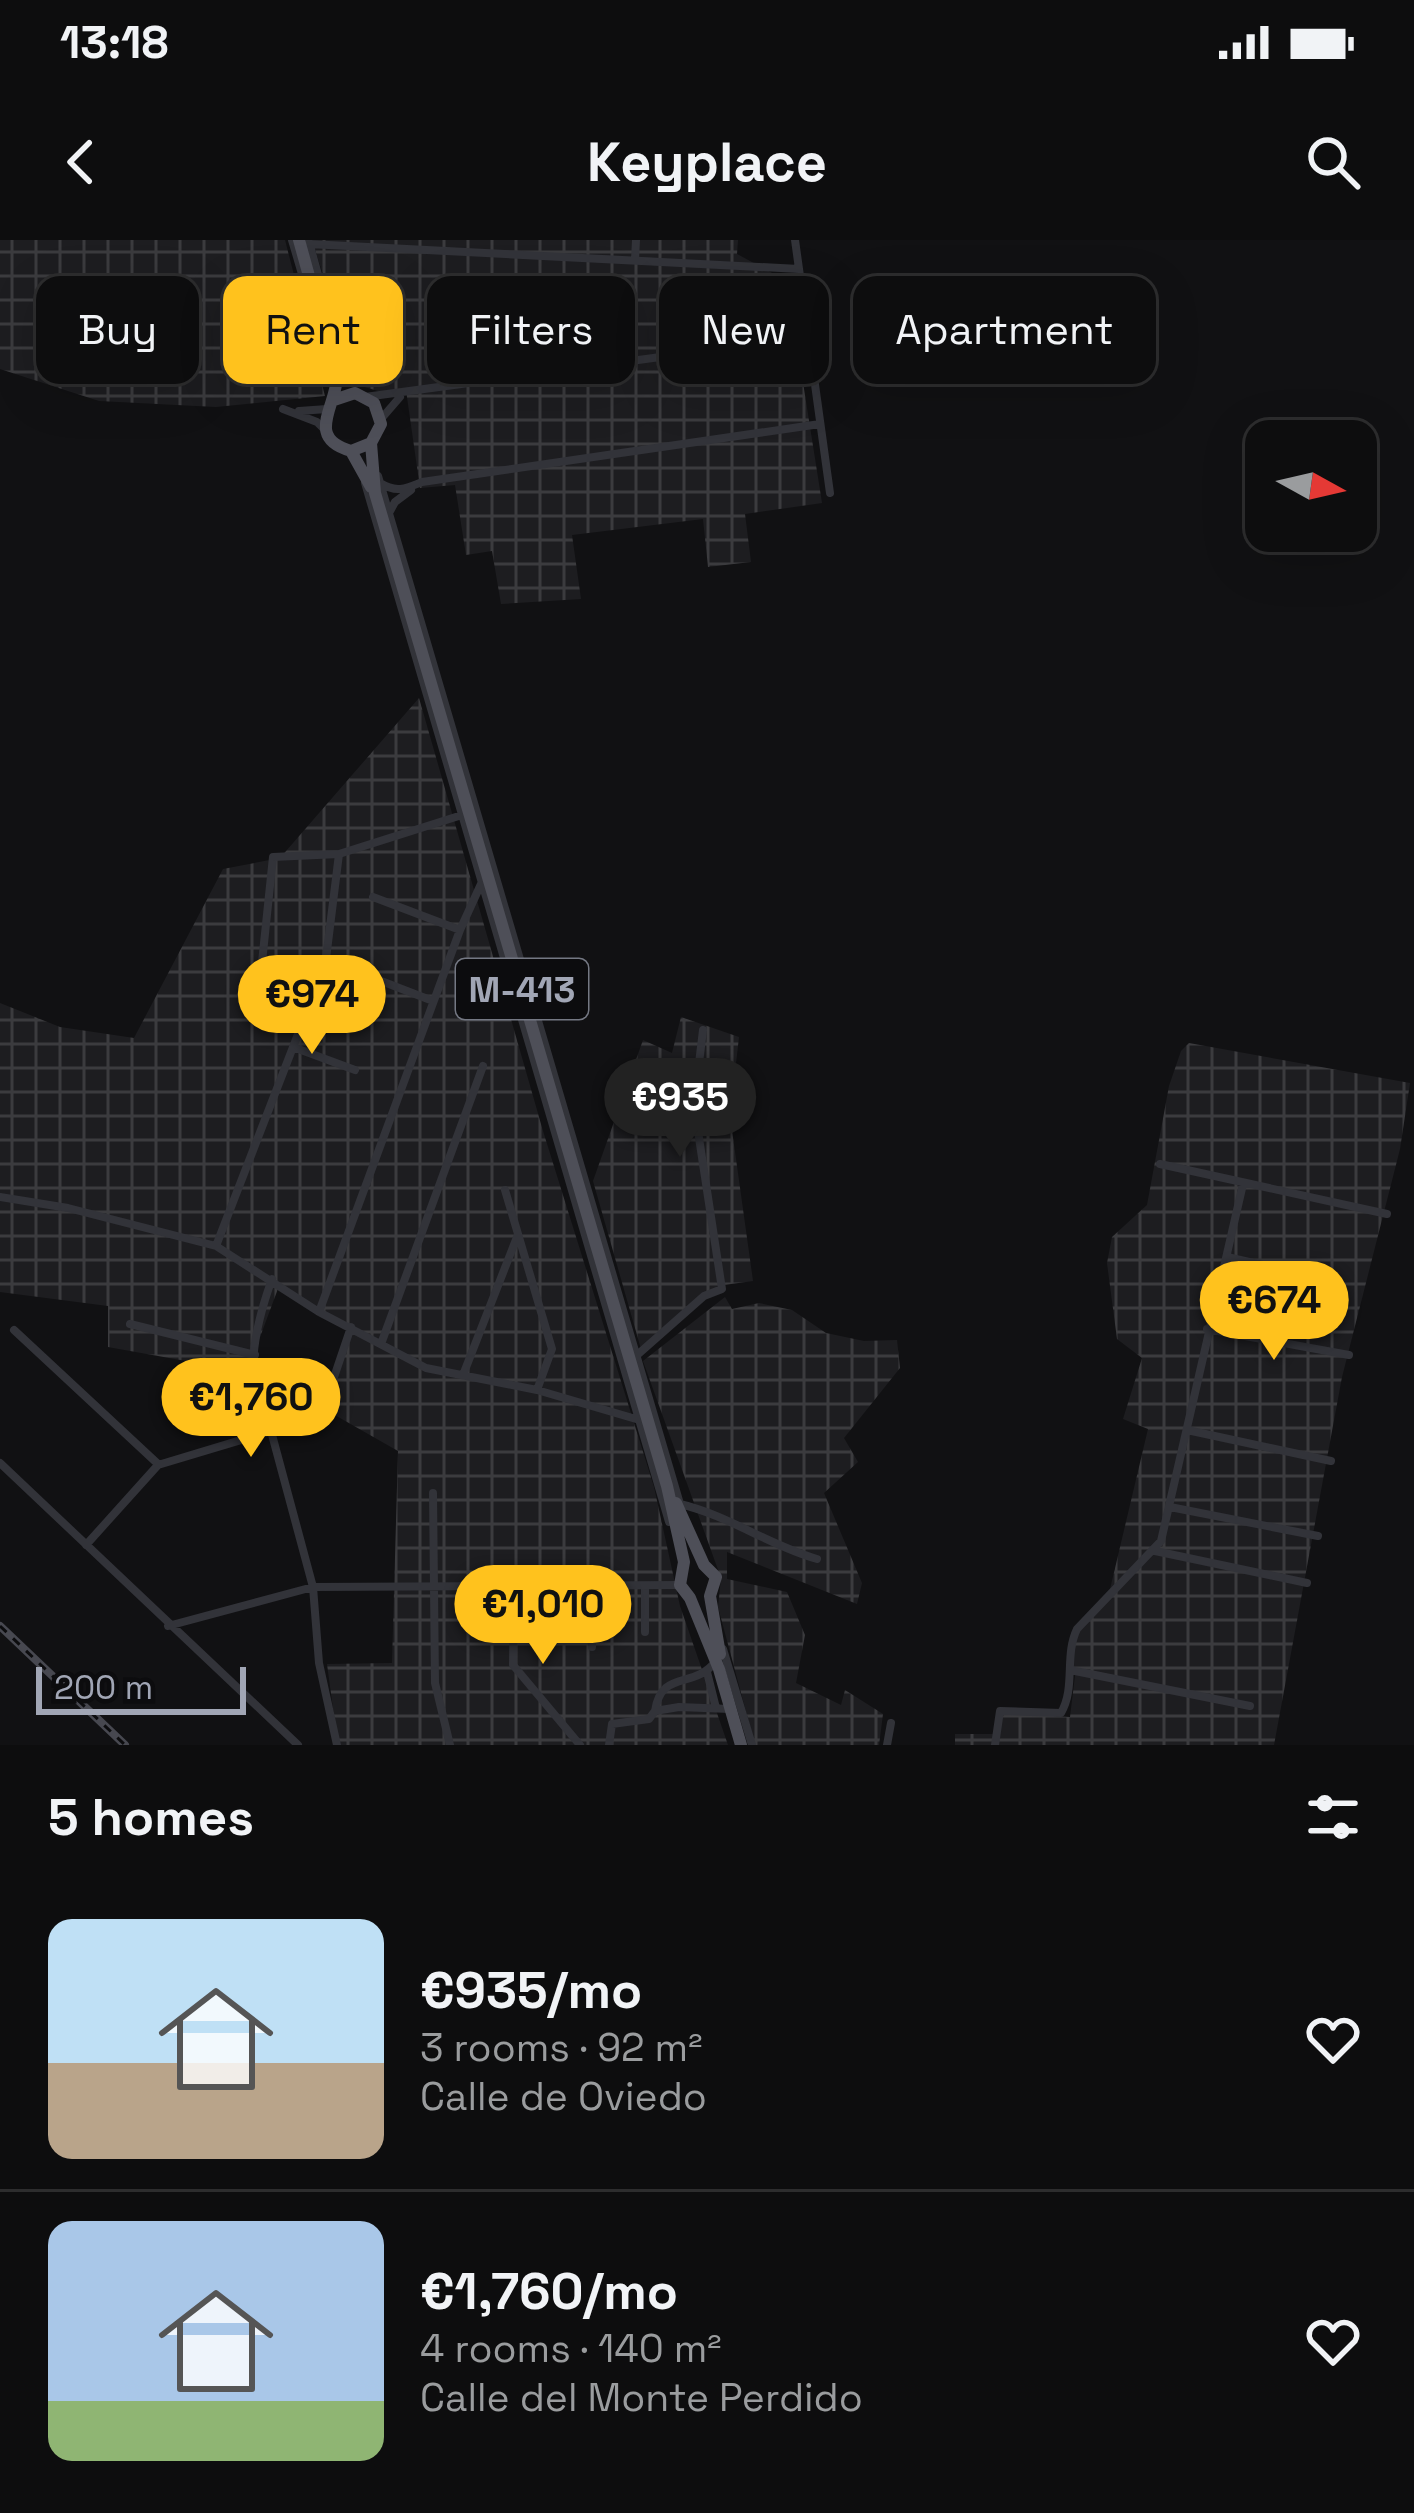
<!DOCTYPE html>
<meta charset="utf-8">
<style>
:root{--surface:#0d0d0e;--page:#1b1b1c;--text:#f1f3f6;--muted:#9a9c9e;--line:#2d2d2e;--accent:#ffc21d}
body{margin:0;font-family:"Space Grotesk",sans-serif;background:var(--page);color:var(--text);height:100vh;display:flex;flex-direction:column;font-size:45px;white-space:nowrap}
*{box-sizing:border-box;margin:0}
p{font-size:39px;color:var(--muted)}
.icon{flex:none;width:66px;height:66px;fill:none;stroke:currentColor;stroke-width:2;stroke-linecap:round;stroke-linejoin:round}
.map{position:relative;height:1505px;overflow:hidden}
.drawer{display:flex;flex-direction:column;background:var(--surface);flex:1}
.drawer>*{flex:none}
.top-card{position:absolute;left:36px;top:36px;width:1344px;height:108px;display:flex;gap:24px}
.needle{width:78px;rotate:98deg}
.controls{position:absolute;left:1245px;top:180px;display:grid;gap:24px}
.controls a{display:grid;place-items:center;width:132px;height:132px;border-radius:24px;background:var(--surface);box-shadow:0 12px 48px #0002,0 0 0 3px var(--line);font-size:60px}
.scale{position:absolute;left:36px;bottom:30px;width:210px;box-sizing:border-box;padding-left:12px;border:6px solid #a1a6b5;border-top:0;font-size:33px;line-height:42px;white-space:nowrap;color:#a1a6b5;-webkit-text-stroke:9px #0c0c0e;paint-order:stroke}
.price{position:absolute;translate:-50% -102px;padding:0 27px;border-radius:42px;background:var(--accent);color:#111;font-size:39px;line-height:78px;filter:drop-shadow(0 3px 6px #0008)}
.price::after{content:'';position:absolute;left:50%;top:72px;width:36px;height:27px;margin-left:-18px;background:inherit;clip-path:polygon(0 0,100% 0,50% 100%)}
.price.selected{background:#222;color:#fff}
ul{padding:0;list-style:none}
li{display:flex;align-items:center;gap:36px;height:300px;padding:0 48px}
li+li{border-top:3px solid var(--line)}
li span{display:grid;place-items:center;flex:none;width:336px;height:240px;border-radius:24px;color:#555}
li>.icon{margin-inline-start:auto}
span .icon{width:144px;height:144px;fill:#fffc;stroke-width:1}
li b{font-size:51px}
h2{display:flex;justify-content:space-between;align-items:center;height:144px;padding:0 48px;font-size:51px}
.chip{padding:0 42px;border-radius:24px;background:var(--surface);box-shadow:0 12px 48px #0002,0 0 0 3px var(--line);font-size:42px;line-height:108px}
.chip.selected{background:var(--accent);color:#111}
.status{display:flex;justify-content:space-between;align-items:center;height:84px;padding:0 60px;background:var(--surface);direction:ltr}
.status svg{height:33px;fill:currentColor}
header{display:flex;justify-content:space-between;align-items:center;height:156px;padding:0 48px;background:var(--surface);font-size:54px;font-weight:700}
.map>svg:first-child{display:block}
.industrial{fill:url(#industrial-grid)}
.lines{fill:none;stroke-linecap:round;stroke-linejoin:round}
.street{stroke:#323339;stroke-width:8}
.primary{stroke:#4e4f58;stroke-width:12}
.rail-casing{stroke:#474850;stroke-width:8}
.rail{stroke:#0c0c0e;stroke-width:3;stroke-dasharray:9;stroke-linecap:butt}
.labels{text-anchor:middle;stroke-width:9;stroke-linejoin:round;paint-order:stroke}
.shield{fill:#0c0c0e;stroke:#747883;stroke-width:3}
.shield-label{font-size:36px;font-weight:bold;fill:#a1a6b5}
</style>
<div class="status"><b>13:18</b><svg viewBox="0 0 49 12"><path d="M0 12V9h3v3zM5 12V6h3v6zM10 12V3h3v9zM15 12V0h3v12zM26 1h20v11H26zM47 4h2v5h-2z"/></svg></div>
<header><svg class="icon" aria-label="back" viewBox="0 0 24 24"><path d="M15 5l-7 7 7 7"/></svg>Keyplace<svg class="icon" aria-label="search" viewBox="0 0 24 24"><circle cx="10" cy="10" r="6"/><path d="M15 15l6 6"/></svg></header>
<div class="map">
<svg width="1414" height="1505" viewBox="0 0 1414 1505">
<defs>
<pattern id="industrial-grid" width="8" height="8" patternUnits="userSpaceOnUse" patternTransform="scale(3)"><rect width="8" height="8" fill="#1d1d20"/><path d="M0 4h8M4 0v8" fill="none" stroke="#3b3b3e"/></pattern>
</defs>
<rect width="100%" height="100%" fill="#111113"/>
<path class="industrial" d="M0 0H285L325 156 216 167 99 161 0 129Z
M312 0H738L737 14 787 41 822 263 745 274 751 322 708 327 703 279 572 295 581 359 501 364 492 311 466 315 455 245 420 248 406 150 388 154 358 145Z
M419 458 543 891 654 1247 680 1366 728 1505H338L327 1424 392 1423 398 1211 326 1170 347 1089 279 1046 247 1132 108 1107V1066L0 1052V763L60 787 134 798 223 629 280 618Z
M681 777 739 797 730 876 753 1041 724 1045 641 1109 593 941 643 800 672 813Z
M1189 803 1410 843 1400 909 1342 1137 1274 1505H955V1494H998L1004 1473 1070 1477 1075 1436 1071 1416 1080 1389 1107 1362 1148 1189 1123 1179 1142 1118 1117 1099 1107 1023 1112 997 1147 965 1169 846 1181 811Z
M725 1057 732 1069 759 1063 792 1070 826 1093 864 1101 897 1100 900 1128 844 1198 858 1222 824 1253 862 1343 857 1364 727 1312V1339L787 1352 805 1395 796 1443 841 1465 845 1450 883 1474 879 1505H755L718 1367 721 1338 643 1121Z"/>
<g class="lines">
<path class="street" d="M292 0 312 68
M795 0 830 253
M309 2 347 139
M309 4 799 29
M635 20 636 0
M365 157 808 97
M283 169 317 182 324 189
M299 171 327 169
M381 179 400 157
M378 236 680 1264
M365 243 669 1282
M380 243C396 253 405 249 422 242L820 184
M389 273 395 262 411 250
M373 657 460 690
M363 734 433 761
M312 758 259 751 273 617 339 614 462 575
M293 807 355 830
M1160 924 1387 974
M505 950 552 1109 537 1150
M0 957 68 968 216 1006 319 1072 426 1128 537 1150 636 1179
M216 1006 312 758 321 759 339 614
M1227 1017 1302 1034
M272 1039C255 1086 240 1148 271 1191L313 1347 319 1423 337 1505
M319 1072 460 690 481 644
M130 1084 255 1115
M1207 1089 1349 1115
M14 1090 158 1224
M381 1104 483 826
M636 1116 704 1056 722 1049 694 865 703 790
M463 1135 517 997
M1187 1190 1331 1221
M0 1223 298 1505
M433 1253 435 1443 450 1505
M680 1264C730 1276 768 1305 817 1319
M1170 1267 1318 1296
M86 1305 158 1225 271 1191 330 1149 351 1087
M1155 1311 1307 1343
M591 1346 592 1407
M645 1346V1392
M514 1347 513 1425 580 1505
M168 1386 313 1347 679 1345
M723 1409 752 1505
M1070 1430 1250 1466
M707 1432 716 1468
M655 1471C661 1429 694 1450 716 1421
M609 1505 612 1484 649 1479 655 1471 679 1467 730 1469
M887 1505 891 1483
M995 1505 1000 1471 1061 1473C1076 1447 1064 1416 1077 1389L1161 1301 1243 944"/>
<path class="primary" d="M299 0 337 137C336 167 305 198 351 211L371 203 381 184 374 163 355 153 334 160
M371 203 375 253 667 1246 684 1322 680 1345 690 1358 719 1429 741 1505
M351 211 371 247
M676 1263 704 1325 716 1337 710 1356 720 1414"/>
<g class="rail-casing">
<path id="rail" d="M0 1386 125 1505"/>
</g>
<use href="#rail" class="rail"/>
</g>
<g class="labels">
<rect class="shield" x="456" y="719" width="132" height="60" rx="9"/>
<g class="shield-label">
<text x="522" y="762">M-413</text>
</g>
</g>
</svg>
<div class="controls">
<a><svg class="needle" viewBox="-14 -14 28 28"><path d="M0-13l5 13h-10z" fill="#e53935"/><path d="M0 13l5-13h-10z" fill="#9a9c9e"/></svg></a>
</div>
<div class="scale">200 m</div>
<b class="price" style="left:312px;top:817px">€974</b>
<b class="price selected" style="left:680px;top:920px">€935</b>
<b class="price" style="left:1274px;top:1123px">€674</b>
<b class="price" style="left:251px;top:1220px">€1,760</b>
<b class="price" style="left:543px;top:1427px">€1,010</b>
<div class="top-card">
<a class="chip">Buy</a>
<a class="chip selected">Rent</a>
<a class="chip">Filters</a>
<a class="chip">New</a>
<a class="chip">Apartment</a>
</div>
</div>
<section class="drawer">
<h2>5 homes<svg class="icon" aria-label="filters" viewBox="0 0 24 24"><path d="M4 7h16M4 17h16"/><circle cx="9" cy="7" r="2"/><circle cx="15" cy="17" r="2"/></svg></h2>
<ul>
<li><span style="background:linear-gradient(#bfe0f5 60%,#b9a48a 0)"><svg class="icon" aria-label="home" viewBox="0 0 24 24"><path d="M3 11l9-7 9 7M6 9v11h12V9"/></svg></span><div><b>€935/mo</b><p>3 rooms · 92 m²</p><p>Calle de Oviedo</p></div><svg class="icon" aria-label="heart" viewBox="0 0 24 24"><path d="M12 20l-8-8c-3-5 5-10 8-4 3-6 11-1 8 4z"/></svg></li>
<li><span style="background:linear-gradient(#a9c7e8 75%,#8fb573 0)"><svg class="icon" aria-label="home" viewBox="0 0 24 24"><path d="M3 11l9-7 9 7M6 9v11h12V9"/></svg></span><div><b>€1,760/mo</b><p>4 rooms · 140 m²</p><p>Calle del Monte Perdido</p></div><svg class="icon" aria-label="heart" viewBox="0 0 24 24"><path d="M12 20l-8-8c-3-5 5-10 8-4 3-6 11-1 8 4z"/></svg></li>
</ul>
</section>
